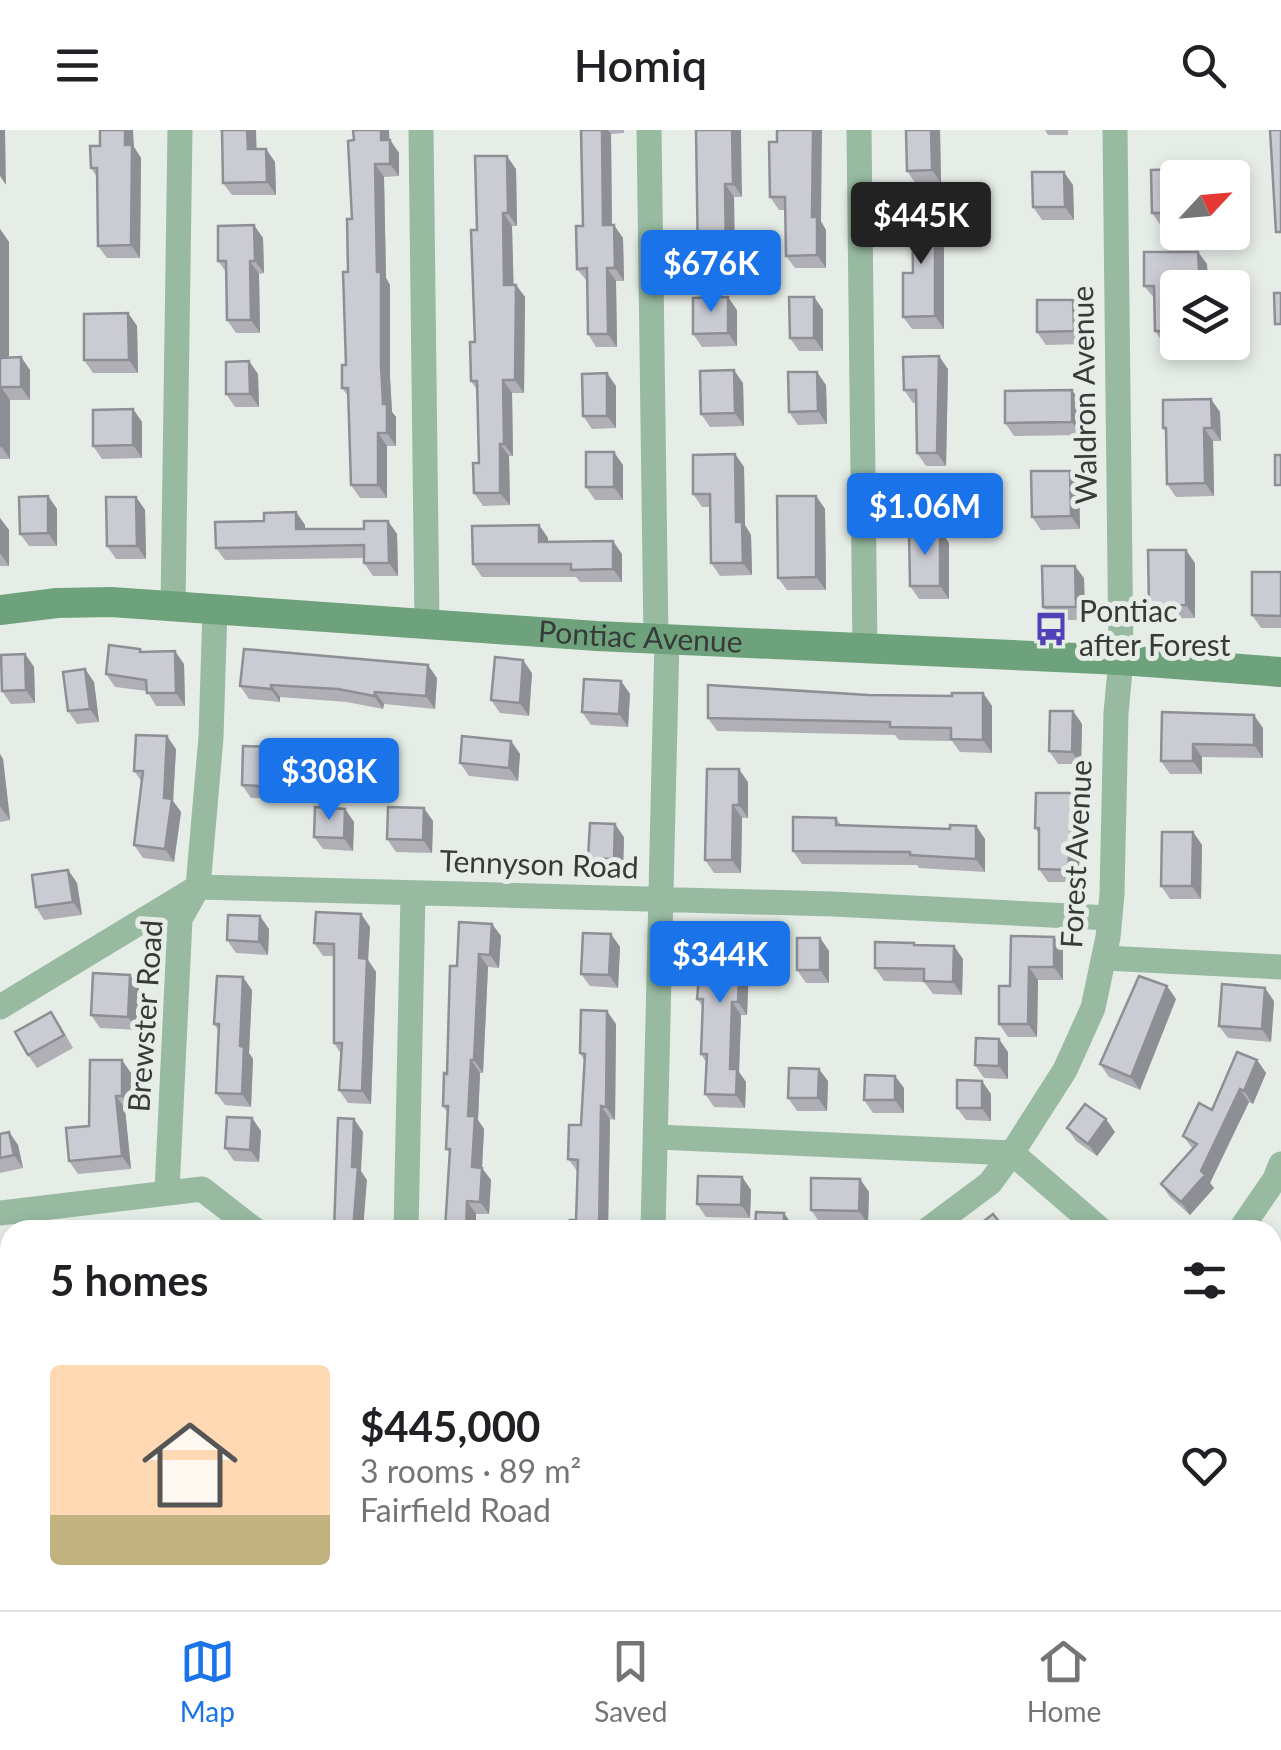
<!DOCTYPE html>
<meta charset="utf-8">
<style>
:root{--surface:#fff;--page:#f6f6f6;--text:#202124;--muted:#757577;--line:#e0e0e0;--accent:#1a73e8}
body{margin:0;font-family:Lato,sans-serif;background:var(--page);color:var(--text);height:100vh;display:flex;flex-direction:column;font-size:38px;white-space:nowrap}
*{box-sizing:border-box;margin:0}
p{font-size:32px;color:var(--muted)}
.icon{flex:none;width:55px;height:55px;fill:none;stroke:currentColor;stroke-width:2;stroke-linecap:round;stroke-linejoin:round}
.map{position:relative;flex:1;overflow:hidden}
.side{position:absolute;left:0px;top:1090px;width:1282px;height:390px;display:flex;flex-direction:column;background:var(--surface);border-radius:30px 30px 0 0;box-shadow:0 5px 15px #0003}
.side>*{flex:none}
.needle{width:65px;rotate:64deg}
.fabs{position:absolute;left:1160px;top:30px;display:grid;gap:20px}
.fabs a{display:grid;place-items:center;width:90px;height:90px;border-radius:10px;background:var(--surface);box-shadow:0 5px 15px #0003;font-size:50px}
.price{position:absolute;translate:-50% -85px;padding:0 22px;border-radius:10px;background:var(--accent);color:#fff;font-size:32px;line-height:65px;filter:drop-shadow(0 2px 5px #0008)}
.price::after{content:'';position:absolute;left:50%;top:60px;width:30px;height:22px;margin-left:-15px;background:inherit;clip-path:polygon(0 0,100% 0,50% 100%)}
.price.active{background:#222;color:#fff}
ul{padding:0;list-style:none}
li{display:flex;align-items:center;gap:30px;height:250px;padding:0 50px}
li+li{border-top:2px solid var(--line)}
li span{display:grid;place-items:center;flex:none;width:280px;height:200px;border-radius:10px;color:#555}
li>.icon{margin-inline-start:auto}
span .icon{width:120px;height:120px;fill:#fffc;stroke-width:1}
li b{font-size:42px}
h2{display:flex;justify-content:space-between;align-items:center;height:120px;padding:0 50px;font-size:42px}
header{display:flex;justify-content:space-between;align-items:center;height:130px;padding:0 50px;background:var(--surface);font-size:45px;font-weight:600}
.tab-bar{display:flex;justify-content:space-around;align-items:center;height:140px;border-top:2px solid var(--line);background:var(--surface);font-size:28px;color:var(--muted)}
.tab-bar a{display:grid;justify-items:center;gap:5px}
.tab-bar .active{color:var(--accent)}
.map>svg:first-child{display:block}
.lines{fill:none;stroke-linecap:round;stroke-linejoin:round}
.street{stroke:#97baa1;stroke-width:25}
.secondary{stroke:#6da27c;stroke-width:30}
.wall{fill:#afafb5}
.shaded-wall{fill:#8e8f94}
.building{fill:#cbccd3;stroke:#8e8f94;stroke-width:2.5}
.labels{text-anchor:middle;stroke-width:10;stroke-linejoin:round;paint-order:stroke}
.street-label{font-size:30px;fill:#373a38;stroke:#e6ede7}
.poi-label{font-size:30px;fill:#373a38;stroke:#e6ede7;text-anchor:start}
</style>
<header><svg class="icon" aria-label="menu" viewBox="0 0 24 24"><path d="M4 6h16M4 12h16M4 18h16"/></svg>Homiq<svg class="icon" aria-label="search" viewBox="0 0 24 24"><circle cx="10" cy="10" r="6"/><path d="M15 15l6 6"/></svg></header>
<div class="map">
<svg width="1281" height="1480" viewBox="0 0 1281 1480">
<rect width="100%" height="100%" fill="#e6ede7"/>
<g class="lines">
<path class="street" d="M421 0 427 494
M649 0 656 508
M859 0 865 520
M173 476 180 0
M1105 828 1281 837
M0 877 198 757 833 774 1110 788
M657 1007 1012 1023 1101 1100
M167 1061 180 789 198 757 211 607 215 479
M0 1083 202 1059 255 1100
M406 1100 413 764
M653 1100 667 509
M927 1100 990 1053 1012 1023 1065 940 1093 878 1108 807 1112 764 1116 583 1121 530 1115 0
M1240 1100 1275 1049 1281 1034
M0 1146 10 1152
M0 1239 10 1228
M1272 1251 1281 1260
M1272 1446 1281 1439
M630 1470 641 1480
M75 1480 85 1470
M384 1480 394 1470
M749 1480 764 1470
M1234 1480 1245 1470"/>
<path class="secondary" id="s1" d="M0 480 57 473 111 472 597 506 1121 530 1281 542"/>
</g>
<path class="wall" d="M220 0H256V19H266L275 32 276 65H232L223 53 222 4Z
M581 0H624V3L611 4 612 95 623 108 624 151H616L617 217H596L588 204 587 151 577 139 583 96Z
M696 0 742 67H734L735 144H707L698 132Z
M906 0H940L941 53 916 54 907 41Z
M1045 0H1068V5H1048Z
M354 10H390L399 23V46L384 47 386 148 390 155V247L392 282 396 287V316H387V368H360L351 355 348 266 342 258 346 235 348 142 352 89Z
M777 12 826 100V138H795L786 126 785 80H779L770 67Z
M134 17 141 28 140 128H107L98 116 97 47 91 38Z
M516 39 517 96H512L513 155H516L525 167 524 263H512L513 326H509L510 375 483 376 474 363 479 333 477 260 471 251 475 212 477 100Z
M1178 48V96H1161L1152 83Z
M1073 55 1074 90H1042L1033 77Z
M944 90V199H912L903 187 913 143Z
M0 99 9 112V227H21L30 240V270H10V329H0Z
M263 108 264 143 259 144 260 203H236L227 190 226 142 218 131Z
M1198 122 1207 134 1208 158H1178V212L1211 213 1164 214 1155 201V169L1144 156Z
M814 167 823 180V221H799L790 208Z
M737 180V216L702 217 693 204Z
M128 183 137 196 138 243H93L84 230Z
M1082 183 1083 214 1046 215 1037 202Z
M948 239 946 336H926L917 323 916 273H913L904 260Z
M258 244 259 277H235L226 264Z
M743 253 744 296 710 297 701 284Z
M826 255 827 294 798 295 789 282Z
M616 256V298L592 299 583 286Z
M1072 260 1081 273V305L1014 306 1005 293Z
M133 279 142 292V328L102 329 93 316Z
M1220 282 1221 311H1213L1214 366 1176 367 1167 354 1166 303 1163 298Z
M735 324 744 337 745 395 751 405 752 445 720 446 711 433 710 377H702L693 364Z
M623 335V370H595L586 357Z
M1070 341 1079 353 1080 399 1041 400 1032 387Z
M48 366 57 379V416H29L20 404Z
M816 366 825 379 826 460H787L778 448Z
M136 367 145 380 146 429H116L107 416Z
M296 382 305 395V399H364L388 391 397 404 398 446H373L364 433V428L225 430 216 418 264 391Z
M0 388 9 400V436H0Z
M539 395 548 408V412L622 424V452H580L576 447H482L473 434Z
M940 400 949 413V469H919L910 456Z
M1195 433V488L1158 489 1149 476Z
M1281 442V498H1261L1252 485Z
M1084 448 1085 490H1052L1043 477Z
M140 519 143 522 184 534 185 576H156L147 561 115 557 106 544Z
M25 524 34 537 35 573 11 574 2 561Z
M85 539 94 552 99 592 77 594 68 581Z
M532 543 529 586 500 583 491 570Z
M437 548 435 579 384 574 383 579 347 572 280 567V572L249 569 240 556Z
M621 551 630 564 628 597 591 595 582 582Z
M983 563 992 576V623L960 622 952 611 899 610 895 605 717 601 708 588 868 565 952 566Z
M1073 581 1082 594 1081 634H1058L1049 621Z
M1162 582 1263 598V628L1202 627V644H1170L1161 631Z
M511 611 520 624 518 651 469 646 460 633Z
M276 617 286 630 284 669 251 668 242 655Z
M176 619 173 671 181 682 174 732 143 728 134 715 142 652 134 641Z
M0 624 3 629 10 690 0 692Z
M707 639 748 652V688H742L741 743H714L705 730Z
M1083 676 1078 752H1048L1039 739V704L1035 698Z
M345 679 354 692 353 721 323 719 314 707Z
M836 688 841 695 950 699 976 696 985 709V742L919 738 917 735 802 734 793 721Z
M433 691 432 723 396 722 387 709Z
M1193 702 1202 715 1201 769H1170L1161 756Z
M624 707 623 742 597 740 588 728Z
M68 740 77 753 82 785 44 790 36 777Z
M361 784 370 797 368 830 376 842 371 974 348 973 339 960 341 924 334 913V826H323L314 813Z
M492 794 501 806 499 838 488 837 483 943H480L478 990 484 999 482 1038 491 1050 489 1084H476V1100L450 1023 446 1019 448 983 443 976 447 944 457 836Z
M741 798 750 810 747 885H741L739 942 746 952 745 978 714 977 705 964 706 932 701 924 703 877 697 869 705 836Z
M269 799 268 825 236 823 227 810Z
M611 804 620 817 618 858 590 856 581 844Z
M1054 807 1063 820V850H1038L1037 907H1008L999 894 1010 856Z
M820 808 829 821V853H806L797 840Z
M914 813 916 815 963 829 962 865 933 864 924 852 884 851 875 838Z
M130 845 139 858 138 900 100 898 91 885Z
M252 860 249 923 253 929 251 977 225 975 216 963 218 900 214 894Z
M1176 869 1140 960 1109 947 1100 934Z
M1274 871 1271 912 1228 908 1219 896Z
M616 894 615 990 610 989 608 1100H570L576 1090 578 1042 568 1029 581 995 584 930 580 923Z
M60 895 73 918 37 938 28 925Z
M1008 922V949L984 948 975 935Z
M1257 930 1266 943 1253 974 1249 972 1210 1053 1214 1058 1190 1085 1170 1067 1161 1054 1193 1019 1183 1006 1212 980Z
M131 943V979H125L131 1039 78 1044 69 1031 89 996Z
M895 946 904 958V983H873L864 970Z
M828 951 827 981H797L788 968Z
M991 964V991L966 990 957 978Z
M252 988 261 1001 259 1032 234 1031 225 1018Z
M1067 998 1115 1002 1097 1026 1076 1011Z
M9 1002 18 1015 23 1038 0 1043V1004Z
M742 1047 751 1060 750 1088 706 1087 697 1074Z
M860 1049 869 1062 868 1094 820 1093 811 1080Z
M1273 1116 1281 1125V1180L1272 1171Z
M10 1279V1346L0 1356V1289Z
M1272 1300 1281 1311V1351L1277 1355 1272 1349Z
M10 1470H35L37 1476 34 1480H0Z
M169 1470H182L175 1477Z
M304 1470H334L324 1480H314Z
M421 1470H486L476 1480H412Z
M820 1470H915L902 1480H806Z
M1044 1470H1139L1124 1480H1029Z"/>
<path class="shaded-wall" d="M0 0H5L6 55 0 46Z
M125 0H133L134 17 141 28 140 128 131 115Z
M247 0H256L257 32 248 19Z
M381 0H389L390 23 381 10Z
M602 0H608L611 4 612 108 603 95Z
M732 0H741L742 67 733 54Z
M813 0H822L821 92 826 100V138L817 125 812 87Z
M931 0H940L941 53 932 40Z
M390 10 399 23V46L390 34Z
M266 19 275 32 276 65 267 52Z
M507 26 516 39 517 96 508 83Z
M375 34 384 47 386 148 390 155V247L392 282 396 287V316L387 303 383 274 377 142Z
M1064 42 1073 55 1074 90 1065 77Z
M725 54 734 67 735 144 726 131Z
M935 78 944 90V199L935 186Z
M503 83 512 96 514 168 504 155Z
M254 95 263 108 264 143 255 131Z
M614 95 623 108 624 151 615 138Z
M0 99 9 112V240L0 228Z
M1198 122 1207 134 1208 158H1200Z
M250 131 259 144 260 203 251 190Z
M607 138 616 151 617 217 608 204Z
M516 155 525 167 524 263 515 250Z
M728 167 737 180V216L728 203Z
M814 167 823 180V221L814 208Z
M1073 170 1082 183 1083 214 1074 201Z
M128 183 137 196 138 243 129 230Z
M939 226 948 239 946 336 937 323Z
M21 227 30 240V270L21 257Z
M249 231 258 244 259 277 250 264Z
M734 240 743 253 744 296 735 283Z
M817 242 826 255 827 294 818 281Z
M607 243 616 256V298L607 286Z
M503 250 512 263 513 326 504 314Z
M1 257 10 270V329L1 316Z
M1072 260 1081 273V305L1072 292Z
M1211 269 1220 282 1221 311 1212 298Z
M133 279 142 292V328L133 315Z
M1204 298 1213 311 1214 366 1205 353Z
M378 303 387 316V368L378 355Z
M500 314 509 326 510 375 500 363Z
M614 322 623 335V370L614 357Z
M735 324 744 337 745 395 751 405 752 445 743 433 736 392Z
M1070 341 1079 353 1080 399 1071 386Z
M48 366 57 379V416L48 403Z
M816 366 825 379 826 460 816 447Z
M136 367 145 380 146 429 137 416Z
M296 382 305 395V412L296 399Z
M0 388 9 400V436L0 423Z
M388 391 397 404 398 446 389 433Z
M539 395 548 408V425L539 412Z
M940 400 949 413V469L940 456Z
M613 411 622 424V452L613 439Z
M1186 420 1195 433V488L1186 475Z
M1075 436 1084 448 1085 490 1076 477Z
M175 521 184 534 185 576 176 563Z
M25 524 34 537 35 573 26 560Z
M523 530 532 543 529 586 520 573Z
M428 535 437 548 435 579 426 566Z
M85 539 94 552 99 592 90 579Z
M621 551 630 564 628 597 619 584Z
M271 555 280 567V572L271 559Z
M375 562 384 574 383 579 374 566Z
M983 563 992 576V623L983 610Z
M1073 581 1082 594 1081 634 1072 622Z
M1254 585 1263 598V628L1254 615Z
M167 606 176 619 173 671 181 682 174 732 165 719 164 668Z
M511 611 520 624 518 651 509 638Z
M1193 614 1202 627V644L1193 631Z
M276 617 286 630 284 669 275 657Z
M0 624 3 629 10 690 0 676Z
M739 639 748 652V688L739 675Z
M1074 663 1083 676 1078 752 1068 740Z
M733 675 742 688 741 743 732 730Z
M424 678 433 691 432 723 423 710Z
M345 679 354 692 353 721 344 708Z
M615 694 624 707 623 742 614 729Z
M976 696 985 709V742L976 729Z
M1193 702 1202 715 1201 769 1192 756Z
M68 740 77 753 82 785 73 772Z
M361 784 370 797 368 830 376 842 371 974 362 961 359 828Z
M260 786 269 799 268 825 259 812Z
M492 794 501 806 499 838 490 825Z
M741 798 750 810 747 885 738 872Z
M611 804 620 817 618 858 609 845Z
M1054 807 1063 820V850L1054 837Z
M820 808 829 821V853L820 840Z
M954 816 963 829 962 865 953 852Z
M479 824 488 837 483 943 474 930Z
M1029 837 1038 850 1037 907 1028 894Z
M130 845 139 858 138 900 128 887Z
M243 847 252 860 249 923 253 929 251 977 242 964 240 916Z
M1167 856 1176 869 1140 960 1131 947Z
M1265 858 1274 871 1271 912 1262 899Z
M732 872 741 885 739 942 746 952 745 978 736 965 730 939Z
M607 881 616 894 615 990 606 977Z
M999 909 1008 922V949L999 936Z
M122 930 131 943V979L122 966Z
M471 930 480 943 478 990 484 999 482 1038 491 1050 489 1084 480 1072 472 1037 468 986Z
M1257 930 1266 943 1253 974 1244 961Z
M819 939 828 951 827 981 818 968Z
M895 946 904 958V983L895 970Z
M982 951 991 964V991L982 978Z
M1240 959 1249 972 1210 1053 1214 1058 1190 1085 1181 1072 1201 1041Z
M116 966 125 979 131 1039 122 1026Z
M601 976 610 989 608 1100H599Z
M252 988 261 1001 259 1032 250 1020Z
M354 989 363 1002 361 1041 367 1050 363 1100H353L352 1037Z
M1106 989 1115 1002 1097 1026 1088 1014Z
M9 1002 18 1015 23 1038 14 1025Z
M742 1047 751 1060 750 1088 741 1075Z
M860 1049 869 1062 868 1094 859 1081Z
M467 1071 476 1084V1100H466Z
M784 1083 793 1096V1100H784Z"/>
<path class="building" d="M100 0H125V15H132L131 115 98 116 97 38H91L90 16H100Z
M222 0H247L248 19H266L267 52 223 53Z
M353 0H381V10H390V34H375L377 142H381V234L383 274H387V303H378V355H351L348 258H342V235H346L343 142H348L347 89H352L348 11 354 10Z
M581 0H602L603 95H614L615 138H607L608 204H588L587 138 577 139 576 96H583Z
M696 0H732L733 54H725L726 131 698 132Z
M777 0H813L812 87H817V125L786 126 785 67H770L769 12H777Z
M906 0H931L932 40 907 41Z
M1270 0H1281V102H1276Z
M475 26H507L508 83H503L504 155H516L515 250H503L504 314H500V363H474L473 333H479L477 251H471L470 212H475L471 100H477Z
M1189 39V48H1178V83H1152L1151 40Z
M1032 42H1064L1065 77H1033Z
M912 78H935V186L903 187V143H913Z
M254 95 255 131H250L251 190H227L226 131H218V96Z
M1144 122H1198L1200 158H1178V201H1155L1154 156H1144Z
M1274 163H1281V194H1275Z
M728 167V203L693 204V168Z
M789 167H814V208H790Z
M1037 170H1073L1074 201 1037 202Z
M128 183 129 230H84V184Z
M939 226 937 323H917L916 260H904L903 227Z
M21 227V257H1V316H0V228Z
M249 231 250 264H226V232Z
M734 240 735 283 701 284 700 241Z
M788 242H817L818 281 789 282Z
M607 243V286H583L582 244Z
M1072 260V292L1005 293V261Z
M1211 269 1212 298H1204L1205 353 1167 354 1166 298H1163V270Z
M133 279V315L93 316V280Z
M586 322H614V357H586Z
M735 324 736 392H742L743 433H711L710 364H693V325Z
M1275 325H1281V355H1275Z
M1031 341H1070L1071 386 1032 387Z
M48 366V403L20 404 19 367Z
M777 366H816V447L778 448Z
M106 367H136L137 416H107Z
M296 382V399H364V391H388L389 433H364V415L216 418 215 392 264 391V383Z
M539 395V412L613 411V439L571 440V434H473L472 396Z
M940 400V456H910L909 401Z
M1148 420H1186V475L1149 476Z
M1042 436H1075L1076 477H1043Z
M1252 442H1281V486L1252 485Z
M109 515 140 519V522L175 521 176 563H147L146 550 106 544Z
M244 519 428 535 426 566 375 562 374 566 338 559 271 555V559L240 556Z
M25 524 26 560 2 561 1 525Z
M495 527 523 530 520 573 491 570Z
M85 539 90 579 68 581 63 542Z
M584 549 621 551 619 584 582 582Z
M708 555 868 565 952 566V563H983V610L951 609V598L890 597V592L708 588Z
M1050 581H1073L1072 622 1049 621Z
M1162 582 1254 585V615L1193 614V631H1161Z
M136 605 167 606 164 668 172 669 165 719 134 715 143 641H134Z
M462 606 511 611 509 638 460 633Z
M243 616 276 617 275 657 242 655Z
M707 639H739V675H733L732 730H705Z
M1036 663H1074L1068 740 1039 739V698H1035Z
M315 677 345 679 344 708 314 707Z
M388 677 424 678 423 710 387 709Z
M793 687 836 688V695L950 699V695L976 696V729L910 725V722L793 721Z
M590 693 615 694 614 729 588 728Z
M1162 702H1193L1192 756H1161Z
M68 740 73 772 36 777 32 745Z
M316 782 361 784 359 828 367 829 362 961 339 960 342 913H334V814L314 813Z
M228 785 260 786 259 812 227 810Z
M459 792 492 794 490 825 479 824 474 930H471L468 986H475L472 1037 482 1038 480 1072 467 1071 466 1100H445L450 1019H446L448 976H443L444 943 447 944 450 836H457Z
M707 796 741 798 738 872H732L730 939H737L736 965 705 964 707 924H701L703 869H697L700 836H705Z
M583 803 611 804 609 845 581 844Z
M1011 806 1054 807V837H1029L1028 894H999V856H1010Z
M797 808H820V840H797Z
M875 812 914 813V815L954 816 953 852 924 851V839L875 838Z
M93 843 130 845 128 887 91 885Z
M217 846 243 847 240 916 244 917 242 964 216 963 219 894H214Z
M1139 846 1167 856 1131 947 1100 934Z
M1222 854 1265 858 1262 899 1219 896Z
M581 880 607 881 606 977 601 976 599 1100H570V1090H576L578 1030 568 1029 569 995H581L585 924 580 923Z
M51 882 64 905 28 925 15 902Z
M976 908 999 909V936L975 935Z
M1237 922 1257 930 1244 961 1240 959 1201 1041 1205 1045 1181 1072 1161 1054 1197 1014 1183 1006 1199 973 1212 980Z
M90 930H122V966H116L122 1026 69 1031 66 998 89 996Z
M789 938 819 939 818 968H788Z
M865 945 895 946V970H864Z
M957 950 982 951V978H957Z
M1085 974 1106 989 1088 1014 1067 998Z
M227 987 252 988 250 1020 225 1018Z
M338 988 354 989 352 1037H358L353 1100H334Z
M9 1002 14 1025 0 1028V1004Z
M698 1046 742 1047 741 1075 697 1074Z
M811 1048 860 1049 859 1081 811 1080Z
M756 1082 784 1083V1100H755Z
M993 1084 1006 1100H972Z
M1272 1116 1281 1125V1170L1278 1173 1272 1167Z
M10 1279V1323L0 1334V1289Z
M1272 1300 1281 1311V1331L1272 1338Z
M10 1425V1470H22L12 1480H0V1435Z
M421 1470H464L454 1480H412Z
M820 1470H889L876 1480H806Z
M1044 1470H1110L1095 1480H1029Z
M115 1472 123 1480H107Z
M1281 1473V1480H1271Z"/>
<defs>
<g id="bus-bare" transform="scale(2.7)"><path d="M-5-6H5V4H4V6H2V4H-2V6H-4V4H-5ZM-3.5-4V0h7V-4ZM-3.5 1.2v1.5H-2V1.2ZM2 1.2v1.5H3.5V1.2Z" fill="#5041b9" stroke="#e6ede7" stroke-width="2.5" paint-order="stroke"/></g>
</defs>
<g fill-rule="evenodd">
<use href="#bus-bare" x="1051" y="499"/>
</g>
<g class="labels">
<g class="street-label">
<text transform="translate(1085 265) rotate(-91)" y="10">Waldron Avenue</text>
<text dy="10" stroke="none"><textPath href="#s1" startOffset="642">Pontiac Avenue</textPath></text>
<text transform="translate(1077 724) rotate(-87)" y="10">Forest Avenue</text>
<text transform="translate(539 735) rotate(2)" y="10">Tennyson Road</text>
<text transform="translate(146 886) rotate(-86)" y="10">Brewster Road</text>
</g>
<g class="poi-label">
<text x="1079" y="492">Pontiac<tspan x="1079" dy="34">after Forest</tspan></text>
</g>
</g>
</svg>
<div class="fabs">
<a><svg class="needle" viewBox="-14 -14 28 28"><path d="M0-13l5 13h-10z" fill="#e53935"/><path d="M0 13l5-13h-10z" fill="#757577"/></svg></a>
<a><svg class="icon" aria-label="layers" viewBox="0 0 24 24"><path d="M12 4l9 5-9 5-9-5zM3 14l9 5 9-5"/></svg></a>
</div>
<b class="price active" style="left:921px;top:137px">$445K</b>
<b class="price" style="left:711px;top:185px">$676K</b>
<b class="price" style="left:925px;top:428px">$1.06M</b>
<b class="price" style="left:329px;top:693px">$308K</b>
<b class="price" style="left:720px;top:876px">$344K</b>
<section class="side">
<h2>5 homes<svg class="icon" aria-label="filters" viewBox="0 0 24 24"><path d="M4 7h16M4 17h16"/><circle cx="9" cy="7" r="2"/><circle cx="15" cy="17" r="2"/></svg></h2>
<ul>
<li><span style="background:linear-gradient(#ffd9b3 75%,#c2b280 0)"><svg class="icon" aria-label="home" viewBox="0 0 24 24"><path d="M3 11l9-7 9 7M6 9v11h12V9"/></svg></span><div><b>$445,000</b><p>3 rooms · 89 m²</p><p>Fairfield Road</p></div><svg class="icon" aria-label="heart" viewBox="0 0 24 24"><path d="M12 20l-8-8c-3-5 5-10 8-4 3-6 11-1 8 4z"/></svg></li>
</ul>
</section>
</div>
<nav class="tab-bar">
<a class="active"><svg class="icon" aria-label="map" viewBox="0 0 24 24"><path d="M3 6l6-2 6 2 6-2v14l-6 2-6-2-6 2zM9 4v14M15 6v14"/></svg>Map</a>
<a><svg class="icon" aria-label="saved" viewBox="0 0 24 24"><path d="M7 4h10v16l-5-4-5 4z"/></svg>Saved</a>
<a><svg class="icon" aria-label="home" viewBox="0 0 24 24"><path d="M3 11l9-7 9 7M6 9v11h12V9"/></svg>Home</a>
</nav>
